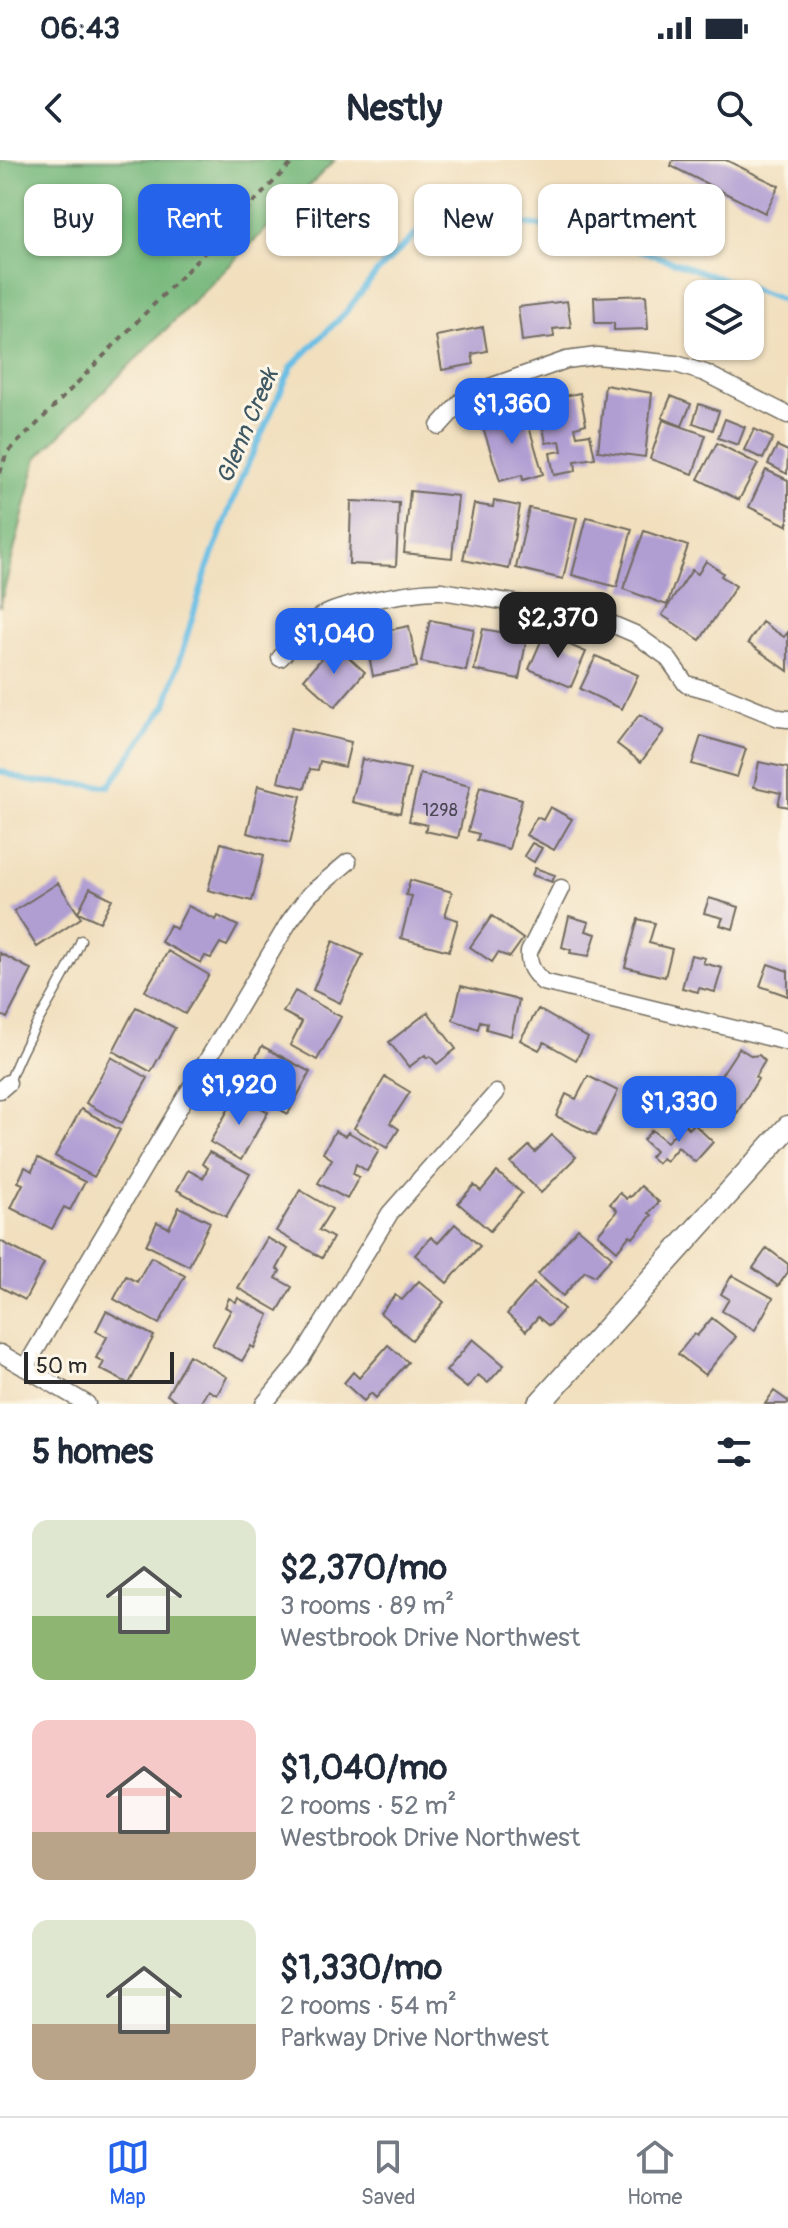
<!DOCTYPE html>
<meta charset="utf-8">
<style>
:root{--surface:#fff;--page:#f6f6f7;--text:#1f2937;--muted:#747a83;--line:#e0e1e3;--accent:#2563eb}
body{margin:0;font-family:Pangolin,sans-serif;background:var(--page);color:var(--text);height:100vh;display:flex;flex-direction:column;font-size:30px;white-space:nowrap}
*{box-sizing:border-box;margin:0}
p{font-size:26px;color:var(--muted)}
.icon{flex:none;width:44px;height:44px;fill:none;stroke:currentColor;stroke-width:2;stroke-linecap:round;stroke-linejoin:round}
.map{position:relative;height:1244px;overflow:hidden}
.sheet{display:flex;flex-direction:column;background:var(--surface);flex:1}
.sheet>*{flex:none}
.hud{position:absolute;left:24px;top:24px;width:740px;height:72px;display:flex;gap:16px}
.fabs{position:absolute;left:684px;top:120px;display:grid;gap:16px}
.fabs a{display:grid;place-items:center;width:80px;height:80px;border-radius:16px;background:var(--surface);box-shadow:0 2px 6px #0004;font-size:40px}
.scale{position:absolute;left:24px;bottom:20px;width:150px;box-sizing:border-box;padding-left:8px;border:4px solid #2b2b2b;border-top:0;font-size:22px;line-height:28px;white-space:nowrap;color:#2b2b2b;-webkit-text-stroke:6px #fcf5e5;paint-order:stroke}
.price{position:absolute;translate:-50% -68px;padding:0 18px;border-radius:16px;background:var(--accent);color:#fff;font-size:26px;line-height:52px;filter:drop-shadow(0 2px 4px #0008)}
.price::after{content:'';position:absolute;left:50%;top:48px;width:24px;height:18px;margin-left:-12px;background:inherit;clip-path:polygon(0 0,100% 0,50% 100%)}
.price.on{background:#222;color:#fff}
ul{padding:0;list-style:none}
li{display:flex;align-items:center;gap:24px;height:200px;padding:0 32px}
li span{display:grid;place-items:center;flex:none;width:224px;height:160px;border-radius:16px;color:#555}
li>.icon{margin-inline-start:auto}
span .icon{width:96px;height:96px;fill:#fffc;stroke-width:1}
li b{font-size:34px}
h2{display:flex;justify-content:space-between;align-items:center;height:96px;padding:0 32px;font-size:34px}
.tag{padding:0 28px;border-radius:16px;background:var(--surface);box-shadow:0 2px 6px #0004;font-size:28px;line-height:72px}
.tag.on{background:var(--accent);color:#fff}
.status{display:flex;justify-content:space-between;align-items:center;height:56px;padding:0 40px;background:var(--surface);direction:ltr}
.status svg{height:22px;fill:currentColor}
header{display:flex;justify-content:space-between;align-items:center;height:104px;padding:0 32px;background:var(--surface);font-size:36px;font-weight:700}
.tabs{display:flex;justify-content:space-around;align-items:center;height:112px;border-top:2px solid var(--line);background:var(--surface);font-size:22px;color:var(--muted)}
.tabs a{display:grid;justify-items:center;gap:4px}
.tabs .on{color:var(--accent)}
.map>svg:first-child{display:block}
.forest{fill:#76b87b;stroke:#507253;stroke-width:2}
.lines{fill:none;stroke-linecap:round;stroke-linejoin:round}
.stream{stroke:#68bee5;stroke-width:6}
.building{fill:#b09ed3}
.lane-casing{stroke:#706a5e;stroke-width:11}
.street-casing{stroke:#706a5e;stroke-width:19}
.secondary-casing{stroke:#706a5e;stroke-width:25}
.path{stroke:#706a5e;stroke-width:4;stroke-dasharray:6 6;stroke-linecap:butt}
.lane{stroke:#fff;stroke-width:8}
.street{stroke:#fff;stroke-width:16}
.secondary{stroke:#fff;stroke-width:22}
.labels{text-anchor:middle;stroke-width:6;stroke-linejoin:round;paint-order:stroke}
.number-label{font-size:18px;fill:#4c4855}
.water-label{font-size:24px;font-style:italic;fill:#3d5763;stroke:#fcf5e5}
</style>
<div class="status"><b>06:43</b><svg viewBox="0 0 49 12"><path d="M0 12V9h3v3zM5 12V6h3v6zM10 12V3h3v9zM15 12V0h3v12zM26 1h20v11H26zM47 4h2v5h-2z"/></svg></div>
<header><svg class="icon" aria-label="back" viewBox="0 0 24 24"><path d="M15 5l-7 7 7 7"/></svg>Nestly<svg class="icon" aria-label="search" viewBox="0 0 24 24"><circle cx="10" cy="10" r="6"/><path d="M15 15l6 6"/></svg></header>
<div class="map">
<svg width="788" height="1244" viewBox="0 0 788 1244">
<rect width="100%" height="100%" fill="#fcf5e5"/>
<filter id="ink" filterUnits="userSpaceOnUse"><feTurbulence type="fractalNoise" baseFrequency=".0125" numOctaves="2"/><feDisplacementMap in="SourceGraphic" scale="16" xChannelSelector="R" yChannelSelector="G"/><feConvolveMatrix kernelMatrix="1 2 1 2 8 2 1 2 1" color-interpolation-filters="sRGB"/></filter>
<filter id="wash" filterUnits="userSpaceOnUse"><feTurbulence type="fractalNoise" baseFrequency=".006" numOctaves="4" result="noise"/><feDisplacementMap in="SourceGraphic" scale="32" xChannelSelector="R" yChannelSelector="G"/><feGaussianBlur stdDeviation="1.8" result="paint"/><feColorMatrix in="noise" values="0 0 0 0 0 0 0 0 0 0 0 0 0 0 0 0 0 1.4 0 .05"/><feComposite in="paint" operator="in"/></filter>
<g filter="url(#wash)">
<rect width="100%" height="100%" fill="#f1dfbe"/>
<path class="forest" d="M0 0H335L37 298 0 447Z"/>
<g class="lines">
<path class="stream" d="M0 611 28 621 109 626 166 545 208 406 242 317 292 206 345 153 376 113 422 68 470 56 591 73 788 142"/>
</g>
<g id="blocks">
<path class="building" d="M673 0H726L779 26 765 53 671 6Z
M646 135 648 169 614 170V163H595L594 137Z
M567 141 571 167 553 169 554 177 522 181 518 147Z
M483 167 487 191 472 194 474 204 442 210 436 176Z
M605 225 652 233 645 297 598 291Z
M580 233 586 264 575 267 577 276 590 274 595 298 575 301 576 311 554 315 550 293 562 291 560 281 546 283 538 241Z
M671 236 691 244 682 266 662 258Z
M699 244 719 251 713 270 693 263Z
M524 250 543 314 523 320 522 315 500 321 480 258 499 252 501 257Z
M725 259 745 267 738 285 718 278Z
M663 260 706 275 693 314 650 299Z
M754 269 773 278 763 299 744 290Z
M717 283 758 304 739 340 698 319Z
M777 286 788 291 787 314 768 304Z
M766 310 788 320V366L749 347Z
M410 331 458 336 452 398 404 393Z
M351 341 399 343 396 406 349 404Z
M494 341 520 346 509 409 463 400 474 344 493 347Z
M529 348 577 358 563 419 516 408Z
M587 357 632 369 617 427 572 415Z
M644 371 688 386 667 445 623 429Z
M706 401 723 413 721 416 736 426 700 480 662 455 692 410 698 414Z
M430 460 474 469 466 511 421 502Z
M762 462 784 477 788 472V511L748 483Z
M409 466 417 507 373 516 365 475Z
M483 469 527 477 519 519 474 510Z
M544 474 586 492 571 527 529 509Z
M334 484 365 512 335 547 304 519Z
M596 496 638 515 622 549 580 529Z
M640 554 664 571 641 602 617 584Z
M291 568 351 582 345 607 320 601 318 610 310 609 305 628 278 622Z
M701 576 746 589 737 617 692 604Z
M362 599 410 609 400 653 352 642Z
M759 602 788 608V647L778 645 781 633 754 627Z
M420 614 470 626 458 678 425 671 427 665 409 661Z
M258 626 301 636 290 683 247 673Z
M480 627 522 639 509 689 477 680 479 674 468 671Z
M550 647 572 659 554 690 526 675 537 657 543 660Z
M221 683 264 695 252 741 208 730Z
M532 683 542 688 534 702 524 696Z
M535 708 555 715 552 722 532 715Z
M410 720 452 732 445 756 458 760 449 791 401 778 412 736 406 735Z
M58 723 81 758 37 787 14 751Z
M90 728 112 739 100 762 78 752Z
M709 738 739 747 733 769 720 765 723 758 704 753Z
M188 746 216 760 218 756 238 766 227 786 220 783 211 798 205 796 201 803 161 782 170 765 176 769Z
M492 756 523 779 510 797 498 793 492 802 470 787Z
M569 756 589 762 586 771 596 774 589 796 570 793 571 790 562 787Z
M638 759 655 763 649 783 672 789 665 817 625 807Z
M333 781 363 795 340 843 313 830Z
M168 791 209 815 185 854 145 831Z
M0 793 32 810 7 858 0 854Z
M691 795 705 798 703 803 722 808 715 832 699 828 698 832 682 828Z
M768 804 788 811V836L760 826Z
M461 826 519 840 511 876 486 869 487 863 480 861 478 869 453 860Z
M295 831 341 857 317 900 290 885 302 862 283 852Z
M136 847 175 868 151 912 113 891Z
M538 849 588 878 576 900 544 882 539 890 520 880Z
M428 852 456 889 437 904 430 896 427 898 425 895 409 907 389 882Z
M262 886 310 912 288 954 251 934 263 913 251 906Z
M739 888 752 896 759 895 765 901 755 917 758 919 737 953 708 935Z
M111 897 148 918 122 963 86 943Z
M588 916 618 931 596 976 556 956 566 934 576 939Z
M385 917 410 932 390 963 399 969 387 988 354 968Z
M237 934 268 952 241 1000 210 982Z
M81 949 120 970 94 1017 55 996Z
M684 964 689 969 694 964 713 982 695 1002 678 987 666 1001 662 998 657 1003 650 997 655 991 643 980 652 970 667 982Z
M335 971 345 976 348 972 379 990 367 1011 356 1004 353 1014 359 1017 347 1039 318 1023 332 999 323 993Z
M552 975 576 997 541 1033 511 1003 529 986 535 992Z
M209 992 250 1014 226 1057 177 1030 188 1010 203 1018 208 1008 202 1004Z
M38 998 85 1022 70 1050 64 1047 52 1069 11 1048 23 1024 18 1022 25 1007 32 1011Z
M497 1012 522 1033 490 1071 458 1043 474 1025 481 1031Z
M641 1026 659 1042 649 1053 652 1055 633 1078 630 1075 617 1091 598 1074 614 1055 617 1050 610 1044 620 1033 627 1039 629 1036 631 1037Z
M300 1030 332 1049 319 1070 333 1078 322 1098 276 1071Z
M179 1047 210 1062 189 1106 146 1085 157 1062 169 1068Z
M455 1064 480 1086 447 1123 415 1095 431 1077 438 1083Z
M578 1068 612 1097 595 1116 585 1111 563 1136 538 1114Z
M267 1078 288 1089 277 1109 280 1111 276 1118 292 1127 278 1151 238 1128Z
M0 1081 44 1104 25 1140 0 1127Z
M767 1088 788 1104V1112L778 1126 753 1108Z
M151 1097 185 1116 159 1164 114 1139 126 1116 137 1122Z
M732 1115 773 1138 755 1170 722 1151 729 1139 721 1134Z
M419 1121 444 1142 412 1180 380 1153 395 1135 402 1140Z
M534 1123 564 1149 549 1166 538 1157 526 1171 507 1154Z
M229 1138 236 1142 238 1138 269 1155 254 1188 251 1186 242 1201 212 1185 231 1150 225 1147Z
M106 1151 154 1176 129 1224 100 1209 104 1202 96 1198 107 1177 96 1171Z
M712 1158 736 1177 705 1215 678 1194 694 1174 697 1176Z
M473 1179 504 1205 488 1223 478 1215 467 1228 446 1211Z
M388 1185 408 1202 376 1238 371 1233 364 1241 344 1223 353 1212 359 1218Z
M189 1195 227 1217 217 1235 208 1230 200 1244H182L167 1235Z
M774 1231 788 1241V1244H765Z"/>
</g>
</g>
<g filter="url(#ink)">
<use href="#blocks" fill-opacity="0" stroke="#706a5e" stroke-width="2"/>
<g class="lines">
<g class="lane-casing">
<path id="lane" d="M9 923C27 870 61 831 81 780"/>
</g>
<g class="street-casing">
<path id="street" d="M439 266 467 235 566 200 597 196 676 204 705 213 788 255
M280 498C292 486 305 467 320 457 339 444 418 430 442 431L593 456 635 474 667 497 686 524 715 532 779 558 788 559
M561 728 529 792C528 806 533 812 543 822L788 882
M0 930 8 923
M0 1193 87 1244
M25 1208 289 762 309 735 348 702
M264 1244 301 1199 390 1053 496 933"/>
</g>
<g class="secondary-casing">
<path id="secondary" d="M539 1244 788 967"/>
</g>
<path class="path" d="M0 313 7 292 34 267 295 0"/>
<use href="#lane" class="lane"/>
<use href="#street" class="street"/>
<use href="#secondary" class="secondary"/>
</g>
</g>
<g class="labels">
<g class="number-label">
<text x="440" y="656">1298</text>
</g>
<g class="water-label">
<text transform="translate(247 266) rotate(-67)" y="8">Glenn Creek</text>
</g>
</g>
</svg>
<div class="fabs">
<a><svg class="icon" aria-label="layers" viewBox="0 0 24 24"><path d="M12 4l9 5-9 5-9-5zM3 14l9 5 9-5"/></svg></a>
</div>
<div class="scale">50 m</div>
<b class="price" style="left:512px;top:286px">$1,360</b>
<b class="price on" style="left:558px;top:500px">$2,370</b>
<b class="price" style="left:334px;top:516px">$1,040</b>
<b class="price" style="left:239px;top:967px">$1,920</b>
<b class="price" style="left:679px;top:984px">$1,330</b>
<div class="hud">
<a class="tag">Buy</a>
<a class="tag on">Rent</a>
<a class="tag">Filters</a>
<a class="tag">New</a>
<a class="tag">Apartment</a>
</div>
</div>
<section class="sheet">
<h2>5 homes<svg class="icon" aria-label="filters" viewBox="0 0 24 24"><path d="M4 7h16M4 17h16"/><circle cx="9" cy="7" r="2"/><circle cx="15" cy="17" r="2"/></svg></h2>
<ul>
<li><span style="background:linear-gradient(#dfe7d0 60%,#8fb573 0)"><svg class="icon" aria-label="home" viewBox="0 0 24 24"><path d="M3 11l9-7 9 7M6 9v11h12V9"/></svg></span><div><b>$2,370/mo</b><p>3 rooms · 89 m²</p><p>Westbrook Drive Northwest</p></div></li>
<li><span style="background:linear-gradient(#f6c9c9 70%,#b9a48a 0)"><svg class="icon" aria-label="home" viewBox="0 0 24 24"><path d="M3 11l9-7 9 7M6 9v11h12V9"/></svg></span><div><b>$1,040/mo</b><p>2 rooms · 52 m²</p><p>Westbrook Drive Northwest</p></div></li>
<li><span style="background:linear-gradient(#dfe7d0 65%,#b9a48a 0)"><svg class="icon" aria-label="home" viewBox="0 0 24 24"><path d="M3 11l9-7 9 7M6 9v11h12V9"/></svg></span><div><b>$1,330/mo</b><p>2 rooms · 54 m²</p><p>Parkway Drive Northwest</p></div></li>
</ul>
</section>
<nav class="tabs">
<a class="on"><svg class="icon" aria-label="map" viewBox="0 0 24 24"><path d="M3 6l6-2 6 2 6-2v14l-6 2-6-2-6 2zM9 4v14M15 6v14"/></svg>Map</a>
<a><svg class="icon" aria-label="saved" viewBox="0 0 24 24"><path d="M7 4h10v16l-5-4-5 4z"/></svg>Saved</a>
<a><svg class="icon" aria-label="home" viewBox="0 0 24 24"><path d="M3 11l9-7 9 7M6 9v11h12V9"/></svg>Home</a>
</nav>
